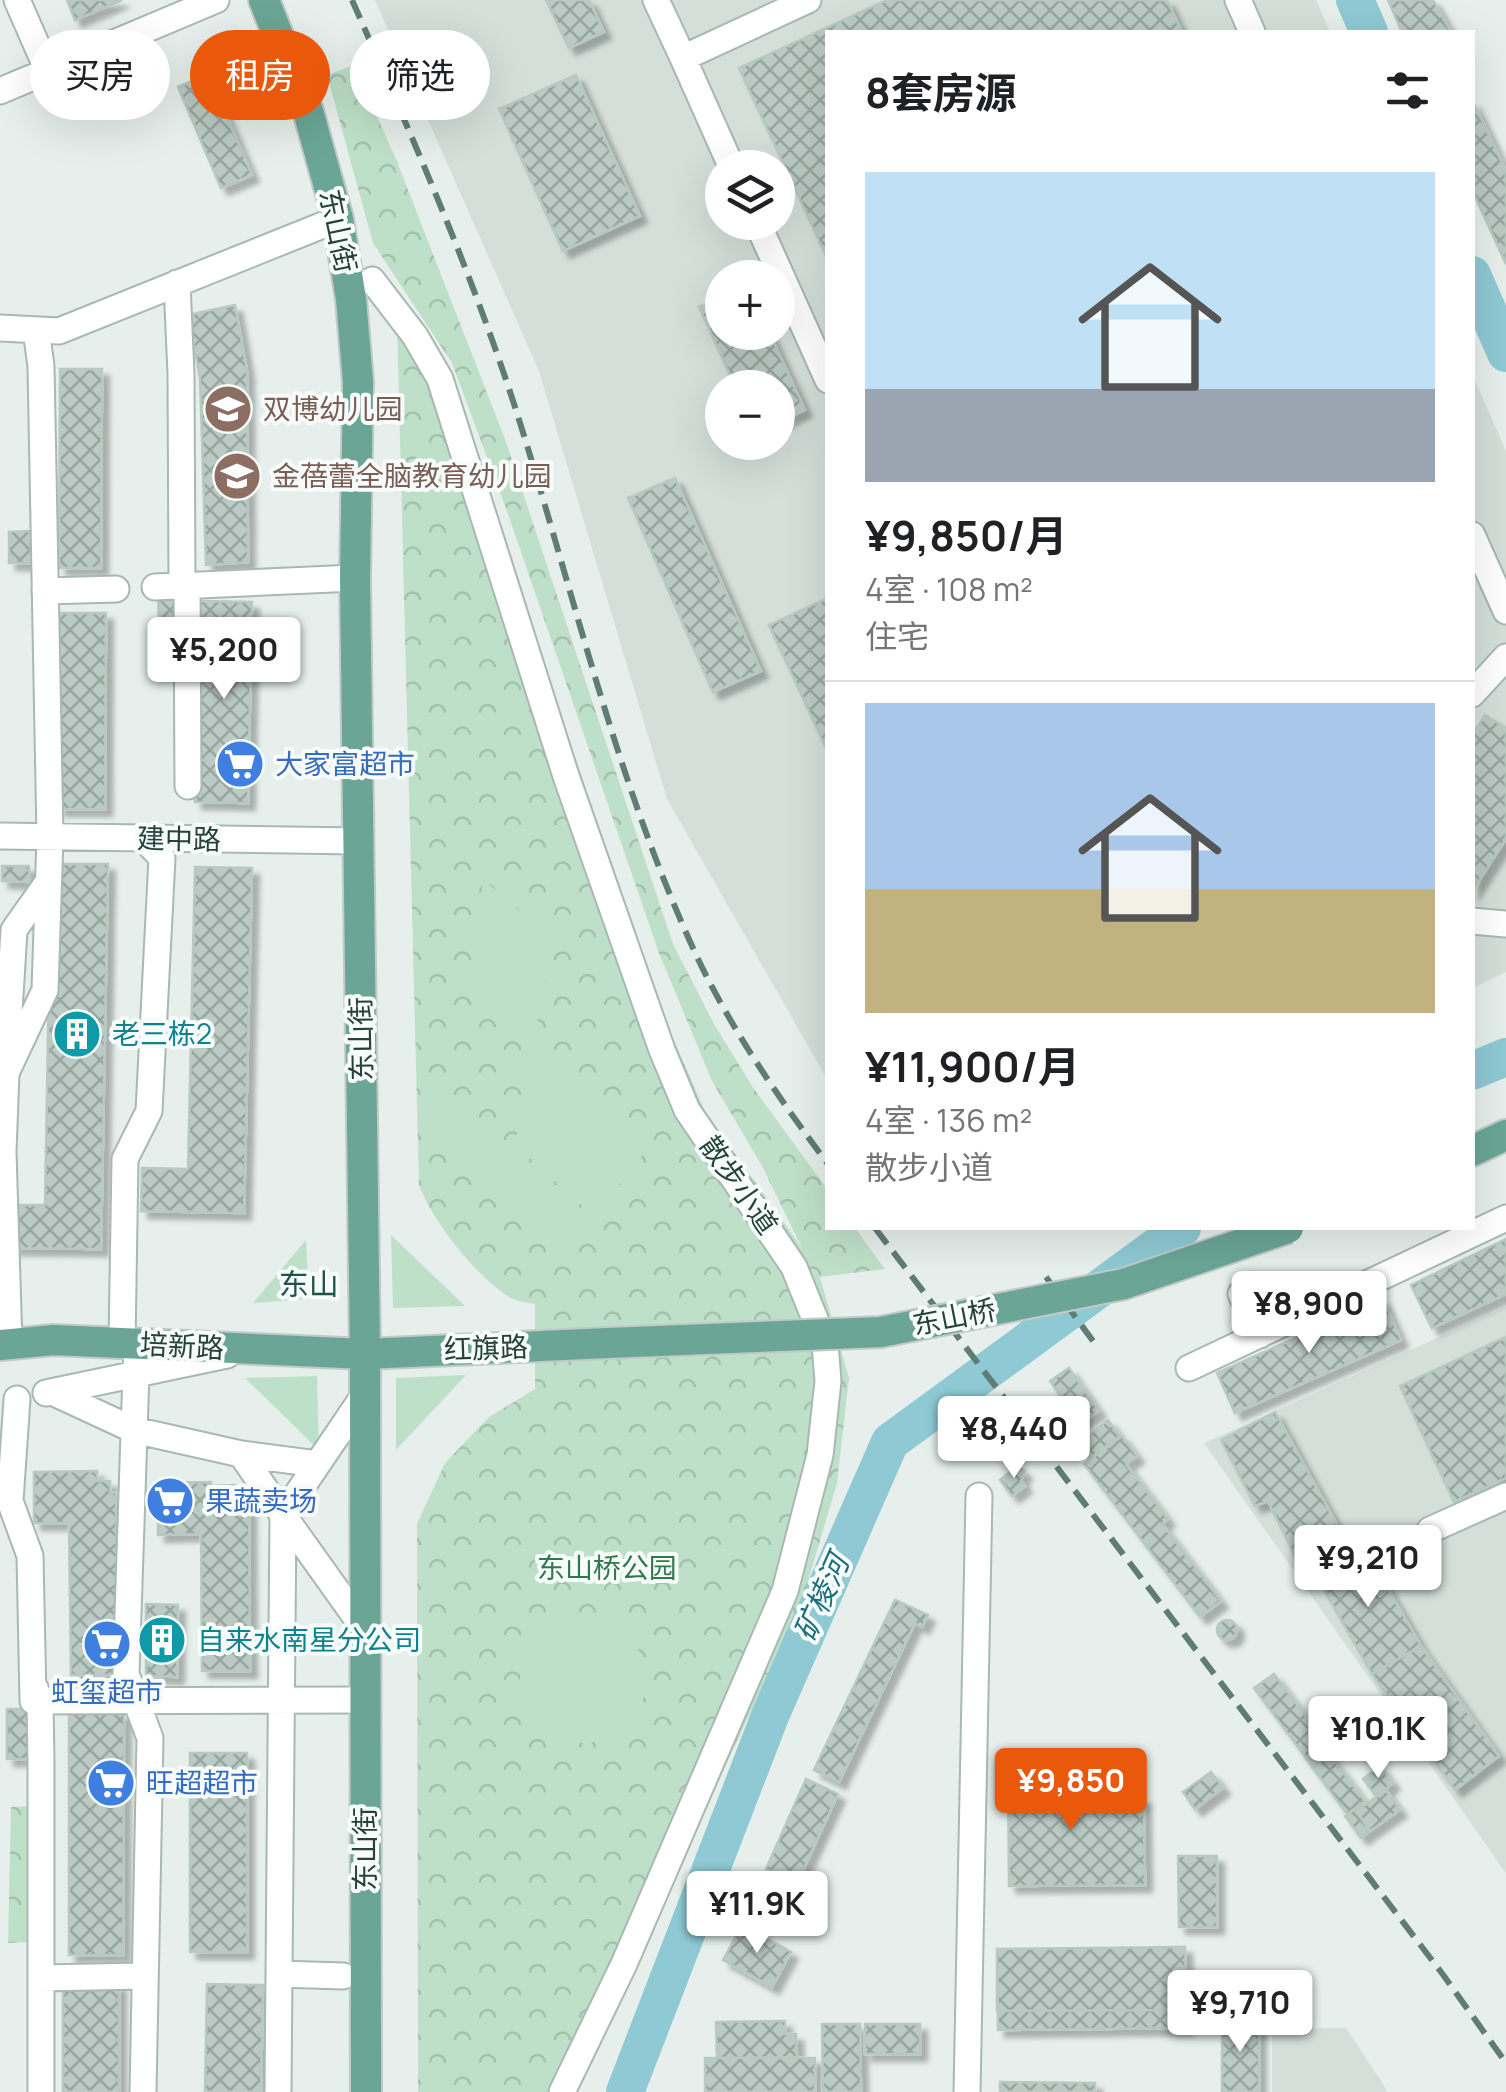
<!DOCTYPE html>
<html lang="zh">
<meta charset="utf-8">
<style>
:root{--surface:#fff;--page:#f6f6f6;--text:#202124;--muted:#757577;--line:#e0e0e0;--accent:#ea580c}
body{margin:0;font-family:Manrope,"Noto Sans SC",sans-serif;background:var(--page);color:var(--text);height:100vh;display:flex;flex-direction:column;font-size:38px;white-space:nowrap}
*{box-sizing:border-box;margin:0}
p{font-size:32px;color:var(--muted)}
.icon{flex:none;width:55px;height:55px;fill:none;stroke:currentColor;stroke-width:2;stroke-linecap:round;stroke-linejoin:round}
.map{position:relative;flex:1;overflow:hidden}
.drawer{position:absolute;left:825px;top:30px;width:650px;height:1200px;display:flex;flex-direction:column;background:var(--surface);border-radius:0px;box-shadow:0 10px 40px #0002}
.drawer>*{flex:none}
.hud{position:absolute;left:30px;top:30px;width:645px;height:90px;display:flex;gap:20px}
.buttons{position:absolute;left:705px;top:150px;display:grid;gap:20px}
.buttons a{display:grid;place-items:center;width:90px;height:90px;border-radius:50%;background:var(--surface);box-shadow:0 10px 40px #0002;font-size:50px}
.price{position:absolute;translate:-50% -85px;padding:0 22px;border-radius:10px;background:#fff;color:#222;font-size:32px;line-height:65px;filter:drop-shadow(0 2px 5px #0008)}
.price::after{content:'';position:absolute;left:50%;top:60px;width:30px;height:22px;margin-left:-15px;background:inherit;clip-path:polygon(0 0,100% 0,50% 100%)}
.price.current{background:var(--accent);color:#fff}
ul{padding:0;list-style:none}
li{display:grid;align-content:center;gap:20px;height:530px;padding:0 40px}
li+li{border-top:2px solid var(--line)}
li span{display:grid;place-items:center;height:310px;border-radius:0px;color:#555}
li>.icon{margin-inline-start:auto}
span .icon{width:180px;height:180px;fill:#fffc;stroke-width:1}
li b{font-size:42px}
h2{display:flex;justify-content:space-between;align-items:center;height:120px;padding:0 40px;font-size:42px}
.chip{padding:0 35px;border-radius:45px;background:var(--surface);box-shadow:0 10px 40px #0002;font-size:35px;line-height:90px}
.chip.current{background:var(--accent);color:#fff}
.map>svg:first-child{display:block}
.built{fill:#d4dfda;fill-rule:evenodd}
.forest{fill:url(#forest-crowns)}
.garden{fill:#bfe0c8}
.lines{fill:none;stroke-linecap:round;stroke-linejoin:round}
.river{stroke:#8ec9d4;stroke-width:38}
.building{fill:url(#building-cross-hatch);stroke:#b8c9c2;stroke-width:2.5;filter:url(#shadow)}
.minor-casing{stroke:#a8b8b2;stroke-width:29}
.major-casing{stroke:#c2cac8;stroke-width:34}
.minor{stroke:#fff;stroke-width:25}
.major{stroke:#6aa596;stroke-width:30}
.rail{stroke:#5f7d75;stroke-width:6;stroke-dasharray:20 10;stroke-linecap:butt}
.major-bridge-casing{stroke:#c2cac8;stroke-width:34;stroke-linecap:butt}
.major-bridge{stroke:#6aa596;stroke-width:30}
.labels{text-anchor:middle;stroke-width:8;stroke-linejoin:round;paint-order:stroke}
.street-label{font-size:28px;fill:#24423a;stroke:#f7fbf9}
.education-label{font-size:28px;fill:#785e54;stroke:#f7fbf9;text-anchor:start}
.shop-label{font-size:28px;fill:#366cbe;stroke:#f7fbf9;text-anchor:start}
.culture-label{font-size:28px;fill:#0d838f;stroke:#f7fbf9;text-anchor:start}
.park-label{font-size:28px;fill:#2d7a4b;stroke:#f7fbf9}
.neighbourhood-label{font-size:30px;fill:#1f5548;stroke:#f7fbf9}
.water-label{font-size:30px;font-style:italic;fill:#1c6f80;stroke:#f7fbf9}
</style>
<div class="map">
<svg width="1506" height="2092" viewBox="0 0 1506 2092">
<defs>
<pattern id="forest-crowns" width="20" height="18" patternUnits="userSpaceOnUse" patternTransform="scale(2.5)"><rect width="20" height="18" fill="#bfe0c8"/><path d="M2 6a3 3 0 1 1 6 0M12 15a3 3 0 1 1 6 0" fill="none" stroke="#a4c1ad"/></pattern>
<pattern id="building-cross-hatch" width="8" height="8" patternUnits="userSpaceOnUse" patternTransform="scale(2.5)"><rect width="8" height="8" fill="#bbcac4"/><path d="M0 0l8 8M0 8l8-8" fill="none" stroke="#98a6a0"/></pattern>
<filter id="shadow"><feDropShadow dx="7" dy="7" stdDeviation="2.5" flood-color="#0004"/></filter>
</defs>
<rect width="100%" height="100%" fill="#e6efeb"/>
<path class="built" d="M375 0H1316L1330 32H828L827 1079 667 799 539 371ZM722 168H778V222H722ZM722 278H778V332H722ZM722 388H778V442H722Z
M1472 374 1506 451V972L1473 988Z
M1506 1307V1873L1204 1443Z
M1346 2028 1388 2092H1272V2029Z"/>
<path class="forest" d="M354 65 396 159 505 439 673 944 714 1024 752 1086 827 1189 828 1228H855L885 1269 820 1277 849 1378 837 1483 801 1605 572 2092H418L417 1524 445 1463 489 1417 535 1389V1304C525 1302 516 1302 506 1295 474 1273 433 1222 419 1185L397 320 457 416 670 1031 705 1111 802 1248 762 1166 712 1081 659 953 507 511 452 363 373 243 327 75Z
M33 1806 31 1942 8 1943 11 1807Z"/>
<path class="garden" d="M483 879 554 940 534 1037 594 1089 648 1148 594 1217 515 1144 533 1037 469 994Z
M418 1064 582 1221 559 1250 424 1132Z
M391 1235 465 1306 393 1308Z
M306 1240 309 1299 253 1303Z
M466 1375 396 1450V1378Z
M317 1376 319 1450 245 1378Z
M520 1680a63 63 0 1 1 126 0a63 63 0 1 1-126 0Z"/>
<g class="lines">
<path class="river" d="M1355 0 1369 32
M1472 275 1506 353
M1472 1071 1506 1057
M625 2092 770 1716 890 1442 1182 1228"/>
</g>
<path class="building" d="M67 0H122L75 20Z
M546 0H589L604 32 569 48Z
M887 0H1167L1182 32H828V260L739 68Z
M1388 0H1433L1451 32H1402Z
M208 74 252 175 221 188 178 87Z
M576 75 640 216 563 251 499 109Z
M1472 100 1506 171V264L1472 190Z
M722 297V332H769L805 410 778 423V388H736L699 307Z
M235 305 247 371 248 562 206 565 200 378 188 315Z
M60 369H102L101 568H59Z
M675 478 761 671 713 692 628 498Z
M31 531V563H9V532Z
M828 598V752L769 625Z
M158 599H182L183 621H159Z
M199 601 252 602 248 803 195 802Z
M59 613H106L105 809H58Z
M1485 715 1506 728V839L1472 892V735Z
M51 864H108L101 1249 12 1248 14 1205H45Z
M2 866H29L30 882 2 881Z
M195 867 252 868 244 1213 141 1211 142 1168 188 1169Z
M1506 1239V1294L1432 1328 1411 1285Z
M1383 1299 1401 1340 1235 1413 1217 1373Z
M1506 1337V1478L1454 1502 1400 1386Z
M1069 1368 1099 1411 1070 1430 1054 1407 1063 1400 1050 1381Z
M1275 1412 1352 1552 1304 1575 1268 1501 1255 1506 1221 1440Z
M1108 1420 1120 1436 1089 1459 1077 1444Z
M1122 1436 1137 1456 1126 1464 1168 1519 1162 1524 1221 1601 1200 1617 1084 1464Z
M1017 1466 1025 1471 1021 1481 1025 1486 1012 1496 1000 1480Z
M97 1471V1481H110V1493H116L118 1675H71L69 1523H34V1472Z
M211 1482V1486L235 1485V1496H249L250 1671H202L201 1534 158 1535V1483Z
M1363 1545 1421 1646 1372 1674 1315 1574Z
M895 1600 928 1615 922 1627 915 1623 839 1782 814 1770Z
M146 1604 178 1605 177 1677 146 1676Z
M1217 1630a10 10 0 1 1 20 0a10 10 0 1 1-20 0Z
M1421 1646 1499 1756 1455 1790 1372 1674Z
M1274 1674 1332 1751 1312 1766 1254 1688Z
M7 1709H35V1759H7Z
M69 1713H124L123 1955H69Z
M190 1753H247V1952H190Z
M1329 1754 1365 1801 1347 1814 1312 1767Z
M1008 1763H1062L1063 1799 1144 1798 1145 1885 1009 1886Z
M1380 1766 1393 1783 1376 1796 1363 1779Z
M1211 1772 1223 1788 1195 1809 1183 1792Z
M806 1779 838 1794 797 1883 766 1869Z
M1386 1790 1400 1810 1370 1831 1356 1811Z
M1355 1809 1370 1831 1361 1838 1345 1816Z
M1178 1856H1217V1927H1179Z
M742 1925 791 1952 772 1987 723 1960Z
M1185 1947 1186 2028 998 2030 997 1949Z
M1185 1947 1186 2010 997 2011V1949Z
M63 1984H119V2092H63Z
M207 1984 263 1985 261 2092H205Z
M1222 2018H1259V2092H1222Z
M785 2021V2034H796L797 2057 717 2058 716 2022Z
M822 2024H860L861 2092H823Z
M865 2024H920V2054H865Z
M705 2058H815V2092H705Z
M1000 2082 1095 2083V2092H1000Z"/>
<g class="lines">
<g class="minor-casing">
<path id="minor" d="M17 0 48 71
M656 0 683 58
M1238 0 1252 32
M0 91 216 0
M732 168 683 58 808 0
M757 222 828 380
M372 280 415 336 440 379 566 776 662 1050 687 1110 794 1267 825 1344 828 1381 820 1455 785 1591 624 1964 562 2092
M177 283 181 374 182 585
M0 328 59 331 338 219
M1472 535 1506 611
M187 585 188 786
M155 587 355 578
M45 591 116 589
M1472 694 1506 657
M0 836 358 841
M1472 921 1506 924
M6 1061 14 930 48 882
M1241 1294 1260 1335
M122 1343 125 1159 149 1111 162 858 143 838
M137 1343 126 1674 150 1738 143 2092
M9 1344 3 1152 6 1073 45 990 50 837 41 366 36 330
M1189 1368 1506 1218
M52 1392 134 1430 241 1454 283 1515 279 1974
M46 1393 227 1355
M365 1394 283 1515 365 1630
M17 1399 10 1501 30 1556 33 1701 365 1700
M241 1454 317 1464
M1430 1530 1506 1496
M35 1688 40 1702 41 1763V2092
M41 1978 144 1976
M278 2092 279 1974 343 1976
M967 2092 979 1496"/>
</g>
<g class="major-casing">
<path id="major" d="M264 0 308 111 338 219 351 299 358 382 355 578 365 1354 366 2092
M1472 1151 1506 1135
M0 1345 54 1340 365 1354 608 1343"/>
</g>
<use href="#minor" class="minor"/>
<use href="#major" class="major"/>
<path class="rail" d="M352 0C411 134 470 268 515 407 574 592 616 783 698 959 733 1032 780 1100 828 1164
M875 1228 1444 1976 1506 2063
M1046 1277 1093 1341"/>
<g class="major-bridge-casing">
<path id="major-bridge" d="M608 1343 881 1332 1124 1284 1288 1228"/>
</g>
<use href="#major-bridge" class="major-bridge"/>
</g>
<defs>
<g id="school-disc" transform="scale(2.5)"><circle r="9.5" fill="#8d6e63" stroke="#f7fbf9"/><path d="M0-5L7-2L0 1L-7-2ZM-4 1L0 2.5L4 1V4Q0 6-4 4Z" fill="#fff"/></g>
<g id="supermarket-disc" transform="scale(2.5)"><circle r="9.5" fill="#3f7fe0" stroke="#f7fbf9"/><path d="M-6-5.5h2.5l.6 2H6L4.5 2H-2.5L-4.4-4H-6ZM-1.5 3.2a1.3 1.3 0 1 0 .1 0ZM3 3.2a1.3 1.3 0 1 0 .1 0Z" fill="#fff"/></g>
<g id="building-disc" transform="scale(2.5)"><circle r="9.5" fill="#0f9aa8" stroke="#f7fbf9"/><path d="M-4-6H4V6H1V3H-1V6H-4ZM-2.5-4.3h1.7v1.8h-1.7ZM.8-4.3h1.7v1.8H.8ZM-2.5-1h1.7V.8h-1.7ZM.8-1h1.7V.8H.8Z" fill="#fff"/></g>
</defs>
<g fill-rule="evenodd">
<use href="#school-disc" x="228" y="409"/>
<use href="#school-disc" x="237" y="476"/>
<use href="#supermarket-disc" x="240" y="764"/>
<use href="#building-disc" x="77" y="1034"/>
<use href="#supermarket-disc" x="170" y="1501"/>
<use href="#building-disc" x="162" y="1640"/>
<use href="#supermarket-disc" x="107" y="1644"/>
<use href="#supermarket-disc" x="111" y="1783"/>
</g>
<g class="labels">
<g class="street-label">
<text transform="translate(338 231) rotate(78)" y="10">东山街</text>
<text transform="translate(179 839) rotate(1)" y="10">建中路</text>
<text transform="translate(361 1039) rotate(-91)" y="10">东山街</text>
<text transform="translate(739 1185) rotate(55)" y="10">散步小道</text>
<text transform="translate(954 1317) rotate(-11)" y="10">东山桥</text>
<text transform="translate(182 1346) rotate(3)" y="10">培新路</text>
<text transform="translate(486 1348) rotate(-2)" y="10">红旗路</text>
<text transform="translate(365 1849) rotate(-90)" y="10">东山街</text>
</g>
<g class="education-label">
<text x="263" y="419">双博幼儿园</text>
<text x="272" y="486">金蓓蕾全脑教育幼儿园</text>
</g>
<g class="shop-label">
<text x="275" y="774">大家富超市</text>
<text x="205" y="1511">果蔬卖场</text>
<text x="107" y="1702" text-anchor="middle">虹玺超市</text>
<text x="146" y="1793">旺超超市</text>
</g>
<g class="culture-label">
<text x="112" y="1044">老三栋2</text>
<text x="197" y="1650">自来水南星分公司</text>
</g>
<g class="park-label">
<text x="607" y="1578">东山桥公园</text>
</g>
<g class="neighbourhood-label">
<text x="309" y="1295">东山</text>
</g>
<g class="water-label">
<text transform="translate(822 1598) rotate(-66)" y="10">矿棱河</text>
</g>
</g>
</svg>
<div class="buttons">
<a><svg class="icon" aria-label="layers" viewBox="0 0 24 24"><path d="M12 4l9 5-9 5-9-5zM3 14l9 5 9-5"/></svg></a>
<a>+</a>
<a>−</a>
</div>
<b class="price" style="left:224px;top:702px">¥5,200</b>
<b class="price" style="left:1309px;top:1356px">¥8,900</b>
<b class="price" style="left:1014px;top:1481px">¥8,440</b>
<b class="price" style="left:1368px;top:1610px">¥9,210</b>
<b class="price" style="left:1378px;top:1781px">¥10.1K</b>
<b class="price current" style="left:1071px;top:1833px">¥9,850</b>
<b class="price" style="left:757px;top:1956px">¥11.9K</b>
<b class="price" style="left:1240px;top:2055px">¥9,710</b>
<div class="hud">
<a class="chip">买房</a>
<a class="chip current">租房</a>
<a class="chip">筛选</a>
</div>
<section class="drawer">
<h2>8套房源<svg class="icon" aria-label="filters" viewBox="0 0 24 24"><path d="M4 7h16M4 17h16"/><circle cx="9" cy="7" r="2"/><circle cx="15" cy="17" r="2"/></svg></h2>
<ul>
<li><span style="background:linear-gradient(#bfe0f5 70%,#9aa5b1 0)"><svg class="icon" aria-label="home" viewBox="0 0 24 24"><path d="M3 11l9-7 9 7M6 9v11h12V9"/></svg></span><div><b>¥9,850/月</b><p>4室 · 108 m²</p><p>住宅</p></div></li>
<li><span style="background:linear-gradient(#a9c7e8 60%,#c2b280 0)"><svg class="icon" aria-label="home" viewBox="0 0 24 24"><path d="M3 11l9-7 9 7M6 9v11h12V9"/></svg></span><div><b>¥11,900/月</b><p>4室 · 136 m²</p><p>散步小道</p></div></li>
</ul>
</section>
</div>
